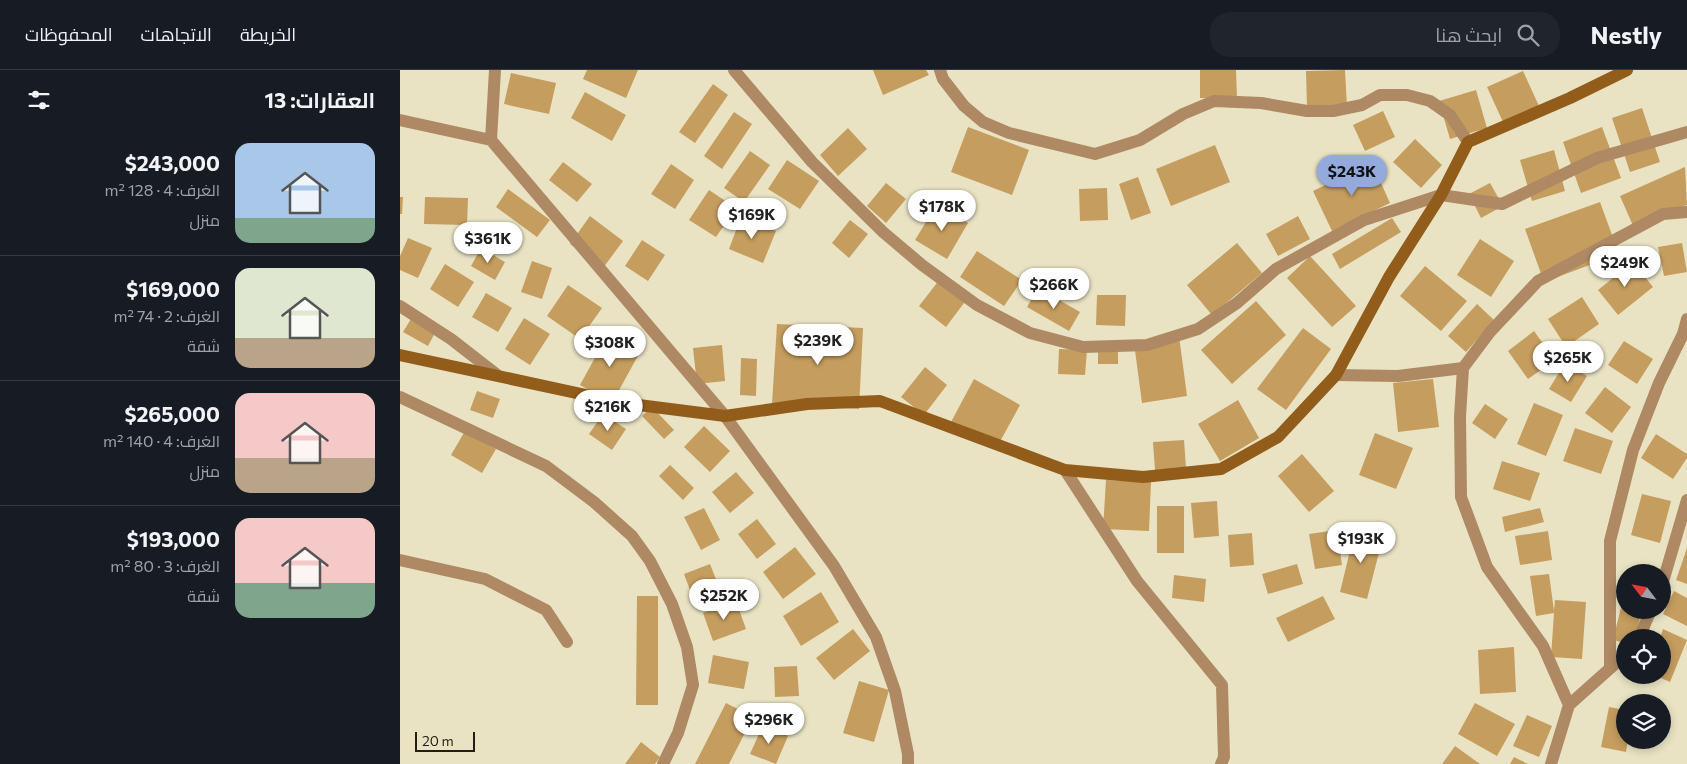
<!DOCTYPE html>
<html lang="ar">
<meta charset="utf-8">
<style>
:root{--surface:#171b24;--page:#20242c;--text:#f1f3f6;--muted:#9ea1a6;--line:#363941;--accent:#94aadd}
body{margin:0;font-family:Commissioner,Cairo,sans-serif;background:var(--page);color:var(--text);direction:rtl;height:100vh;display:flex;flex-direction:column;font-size:19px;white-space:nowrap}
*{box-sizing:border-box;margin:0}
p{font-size:16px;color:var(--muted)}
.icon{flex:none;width:28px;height:28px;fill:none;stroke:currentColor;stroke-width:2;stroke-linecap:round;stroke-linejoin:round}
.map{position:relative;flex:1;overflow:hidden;direction:ltr}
.panel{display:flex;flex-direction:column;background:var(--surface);width:400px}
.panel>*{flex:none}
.needle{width:32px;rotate:302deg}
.controls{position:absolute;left:1216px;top:494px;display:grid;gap:10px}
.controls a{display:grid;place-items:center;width:55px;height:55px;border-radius:50%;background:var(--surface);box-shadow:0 2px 8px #0003;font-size:25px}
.scale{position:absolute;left:15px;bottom:12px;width:60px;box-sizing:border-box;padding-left:5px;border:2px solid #211f13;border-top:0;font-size:14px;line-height:18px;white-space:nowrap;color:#211f13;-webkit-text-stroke:4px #e9e3c4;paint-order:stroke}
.price{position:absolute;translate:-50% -42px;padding:0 11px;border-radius:18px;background:#fff;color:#222;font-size:16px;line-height:32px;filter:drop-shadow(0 1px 2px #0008)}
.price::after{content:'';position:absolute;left:50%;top:30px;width:15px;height:11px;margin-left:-8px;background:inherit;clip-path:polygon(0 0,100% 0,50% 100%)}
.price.active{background:var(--accent);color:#111}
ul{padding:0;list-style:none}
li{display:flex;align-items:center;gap:15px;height:125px;padding:0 25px}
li+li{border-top:1px solid var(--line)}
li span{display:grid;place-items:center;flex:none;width:140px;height:100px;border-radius:15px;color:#555}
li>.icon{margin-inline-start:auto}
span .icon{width:60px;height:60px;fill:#fffc;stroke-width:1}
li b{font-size:21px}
h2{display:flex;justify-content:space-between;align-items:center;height:60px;padding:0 25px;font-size:21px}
header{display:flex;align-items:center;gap:30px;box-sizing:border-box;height:70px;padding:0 25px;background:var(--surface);border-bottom:1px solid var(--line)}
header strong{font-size:24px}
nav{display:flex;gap:28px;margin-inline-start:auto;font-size:18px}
.search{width:350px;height:45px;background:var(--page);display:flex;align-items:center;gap:12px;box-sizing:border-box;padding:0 18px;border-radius:20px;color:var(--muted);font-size:19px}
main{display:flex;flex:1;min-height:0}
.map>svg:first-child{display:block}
.building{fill:#c59d5e}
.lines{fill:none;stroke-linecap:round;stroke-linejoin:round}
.street{stroke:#ae8963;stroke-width:12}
.secondary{stroke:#925d1b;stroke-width:12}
</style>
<header>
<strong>Nestly</strong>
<div class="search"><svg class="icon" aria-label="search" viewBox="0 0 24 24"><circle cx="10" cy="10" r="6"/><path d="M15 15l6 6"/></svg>ابحث هنا</div>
<nav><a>الخريطة</a><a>الاتجاهات</a><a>المحفوظات</a></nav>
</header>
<main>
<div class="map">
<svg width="1287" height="694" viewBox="0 0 1287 694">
<rect width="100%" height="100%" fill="#e9e3c4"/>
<path class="building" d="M187 0H238L226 28 183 9Z
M473 0H526L529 5 483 25Z
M800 0H836L837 28H800Z
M945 0 947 36 907 37 906 1Z
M1123 1 1139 36 1103 52 1087 17Z
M111 3 156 13 149 44 104 34Z
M313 14 328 25 295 73 279 62Z
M1076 20 1087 58 1050 69 1039 31Z
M185 22 226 45 212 71 171 48Z
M1242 38 1260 92 1230 102 1212 48Z
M983 41 995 67 965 81 953 55Z
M334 42 352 54 322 99 304 86Z
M568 57 629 80 612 125 551 102Z
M1202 57 1221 108 1181 123 1163 72Z
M448 58 467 79 438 106 420 85Z
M1015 69 1042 95 1021 118 993 92Z
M815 75 830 112 771 136 756 99Z
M1154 80 1165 121 1132 131 1120 90Z
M350 81 370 95 344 132 324 118Z
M387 90 419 111 400 139 368 119Z
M163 92 192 114 177 132 149 110Z
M972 93 990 133 932 161 913 121Z
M271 94 294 110 275 139 251 124Z
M1285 97 1287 135 1234 158 1220 126Z
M738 107 751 143 731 150 719 114Z
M486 113 506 129 486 153 467 136Z
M1090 113 1103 136 1081 148 1069 124Z
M707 118 708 150 680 151 679 119Z
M108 119 150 150 137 167 96 137Z
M309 120 336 138 316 167 289 150Z
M0 127H3L2 144H0Z
M25 127 68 128 67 155 24 154Z
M1200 132 1219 184 1144 212 1125 159Z
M537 134 568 153 547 189 515 170Z
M190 146 223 171 203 198 170 174Z
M898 146 910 169 878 186 866 164Z
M341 147 376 161 363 193 329 179Z
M992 148 1001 162 940 199 932 184Z
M450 150 468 164 449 188 432 173Z
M8 168 32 178 18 208 0 200V186Z
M1080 169 1114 191 1091 227 1057 205Z
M242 170 265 185 248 211 225 196Z
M837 173 862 203 812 245 787 215Z
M1282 173 1287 202 1264 206 1258 177Z
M81 178 105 192 95 210 71 196Z
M577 181 622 210 604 236 560 207Z
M910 186 956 236 932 257 887 208Z
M132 191 152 198 142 229 121 222Z
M1233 192 1253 217 1218 245 1198 220Z
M45 194 74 212 58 237 30 219Z
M1025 196 1067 231 1041 261 1000 226Z
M540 209 567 229 546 257 519 236Z
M168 215 202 238 180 269 147 246Z
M638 218 680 242 669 261 627 237Z
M86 223 112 238 98 262 72 247Z
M697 225H726L725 256 696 255Z
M1182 227 1199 254 1166 277 1148 249Z
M856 231 886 265 832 314 801 280Z
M1077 234 1094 250 1066 282 1048 266Z
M14 244 38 257 28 276 3 262Z
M124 248 150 264 130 295 105 279Z
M377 254 463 258 459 339 372 334Z
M903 258 931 279 886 340 857 319Z
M1134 261 1155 290 1128 309 1108 281Z
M208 264 240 282 212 333 180 315Z
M779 266 787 326 742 333 734 273Z
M1224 271 1253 289 1237 314 1208 295Z
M322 275 325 311 297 314 293 278Z
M698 275H718V294H698Z
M659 279 687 280 685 305 658 304Z
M341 288 357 289 356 326 340 325Z
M1165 293 1187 306 1171 332 1149 319Z
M525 297 547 315 524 345 501 327Z
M574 309 620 335 597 377 551 352Z
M1033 309 1039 357 998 362 993 313Z
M1205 317 1231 337 1212 363 1185 343Z
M77 321 100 329 93 348 70 340Z
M838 330 859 368 820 391 798 354Z
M1134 333 1163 345 1146 386 1117 374Z
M1085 334 1108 349 1095 369 1072 353Z
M252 337 274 360 264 369 242 346Z
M203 344 226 359 212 380 189 364Z
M304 356 330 381 310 402 284 377Z
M1175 358 1213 371 1201 404 1163 391Z
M65 361 96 379 82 403 51 385Z
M975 363 1013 378 996 419 959 405Z
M1256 364 1287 384V388L1273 409 1241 388Z
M784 370 786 398 755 400 753 372Z
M902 384 934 421 909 442 878 406Z
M1102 391 1140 403 1130 431 1093 419Z
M270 395 294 418 283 430 259 406Z
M336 402 354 423 330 443 312 422Z
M706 410 751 412 749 461 703 459Z
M1242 424 1271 431 1260 473 1231 465Z
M817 431 819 466 794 468 791 433Z
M757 436H784V483H757Z
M304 438 320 470 301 480 284 447Z
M1140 438 1144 452 1105 462 1102 447Z
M357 449 376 474 357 489 338 464Z
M937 460 942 495 915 499 909 464Z
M955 460 983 467 967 529 940 522Z
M1148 461 1152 490 1120 495 1115 466Z
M852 463 854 495 830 497 828 465Z
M395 477 416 504 383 529 363 502Z
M1287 478V514L1276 510Z
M310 494 321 522 295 533 284 504Z
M897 494 903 514 868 524 862 504Z
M1149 504 1154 541 1155 530 1186 532 1182 589 1151 587 1154 543 1136 546 1130 506Z
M774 505 806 509 804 532 772 528Z
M1225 521V540H1242L1235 568H1225V573L1213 570Z
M1274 521 1287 528V556L1263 544Z
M421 522 439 552 401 576 383 546Z
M237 526H258V635H236Z
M923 526 935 549 888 572 876 548Z
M336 531 346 559 313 571 303 543Z
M453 559 470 581 434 610 416 588Z
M1263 559 1287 570 1270 612 1254 605H1262V568H1260Z
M1114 577 1116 622 1080 624 1078 580Z
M313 585 349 592 344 619 308 613Z
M397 596 399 626 375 627 374 597Z
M459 611 489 620 474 672 443 663Z
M326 633 353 647 329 694H295Z
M1075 633 1115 654 1097 686 1058 664Z
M1209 637 1225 640V670H1228L1226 682 1201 677Z
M1127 645 1152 656 1139 687 1113 676Z
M363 655 388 666 376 694 350 684Z
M241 672 260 687 255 694H225Z
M1055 676 1080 694H1042Z
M1114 687 1128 694H1110Z"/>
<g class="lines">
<path class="street" d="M95 0 91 70 325 346 434 496 476 567 495 621 508 684V694
M334 0 412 92 483 162 522 195 577 235 630 263 683 277 747 275 798 259 837 233 876 199 964 150 1041 125 1102 134 1197 88 1287 62
M540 0 543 9 564 36 583 52 609 63 695 84 740 70 783 44 814 31 861 33 907 41H933L962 35 980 25H1007L1030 31 1050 45 1068 72
M0 50 91 70
M0 236 51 269 96 304
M1063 298 1060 347 1061 427 1087 497 1143 576 1169 635 1151 694
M936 305 998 306 1063 298 1090 262 1138 211 1263 144 1287 142
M0 327 146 396 194 432 232 466 250 491 272 534 287 577 293 615 278 663 263 694
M665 400 737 511 822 615 824 687 821 694
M0 490 85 509 146 540 167 572
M1262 515 1287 430
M1239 568 1251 540
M1210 598V471L1233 380 1259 313 1283 264 1287 249
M1169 635 1225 585"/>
<path class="secondary" d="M0 285 223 333 325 346 407 334 480 331 665 400 743 407 821 399 878 367 936 305 989 207 1041 125 1068 72 1170 28 1227 0"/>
</g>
</svg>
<div class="controls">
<a><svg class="needle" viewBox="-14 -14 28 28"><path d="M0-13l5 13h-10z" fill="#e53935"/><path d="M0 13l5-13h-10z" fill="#9ea1a6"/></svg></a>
<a><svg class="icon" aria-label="locate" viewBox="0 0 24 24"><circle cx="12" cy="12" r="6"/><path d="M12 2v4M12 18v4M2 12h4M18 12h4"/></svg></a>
<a><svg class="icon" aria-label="layers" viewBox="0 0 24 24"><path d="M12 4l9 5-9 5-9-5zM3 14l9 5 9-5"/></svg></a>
</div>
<div class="scale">20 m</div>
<b class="price active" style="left:952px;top:127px">$243K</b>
<b class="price" style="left:542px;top:162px">$178K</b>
<b class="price" style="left:352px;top:170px">$169K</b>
<b class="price" style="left:88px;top:194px">$361K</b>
<b class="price" style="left:1225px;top:218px">$249K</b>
<b class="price" style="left:654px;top:240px">$266K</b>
<b class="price" style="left:418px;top:296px">$239K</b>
<b class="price" style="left:210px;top:298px">$308K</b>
<b class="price" style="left:1168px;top:313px">$265K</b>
<b class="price" style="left:208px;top:362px">$216K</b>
<b class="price" style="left:961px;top:494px">$193K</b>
<b class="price" style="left:324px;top:551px">$252K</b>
<b class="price" style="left:369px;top:675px">$296K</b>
</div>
<section class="panel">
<h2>العقارات: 13<svg class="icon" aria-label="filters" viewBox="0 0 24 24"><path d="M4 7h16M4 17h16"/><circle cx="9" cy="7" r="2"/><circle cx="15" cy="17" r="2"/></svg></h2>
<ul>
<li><span style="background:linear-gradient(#a9c7e8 75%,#7fa58c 0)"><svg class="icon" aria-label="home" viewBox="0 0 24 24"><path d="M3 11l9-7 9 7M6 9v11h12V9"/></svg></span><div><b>$243,000</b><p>الغرف: 4 · 128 m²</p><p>منزل</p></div></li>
<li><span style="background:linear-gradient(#dfe7d0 70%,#b9a48a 0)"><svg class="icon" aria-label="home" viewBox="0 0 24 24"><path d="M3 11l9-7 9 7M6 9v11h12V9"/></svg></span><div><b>$169,000</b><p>الغرف: 2 · 74 m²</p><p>شقة</p></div></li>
<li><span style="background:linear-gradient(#f6c9c9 65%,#b9a48a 0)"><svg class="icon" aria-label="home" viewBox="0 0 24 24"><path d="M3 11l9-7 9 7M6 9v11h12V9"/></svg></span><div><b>$265,000</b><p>الغرف: 4 · 140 m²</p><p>منزل</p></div></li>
<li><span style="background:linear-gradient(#f6c9c9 65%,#7fa58c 0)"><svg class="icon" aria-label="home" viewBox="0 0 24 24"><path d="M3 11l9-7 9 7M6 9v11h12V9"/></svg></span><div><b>$193,000</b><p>الغرف: 3 · 80 m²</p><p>شقة</p></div></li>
</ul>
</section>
</main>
